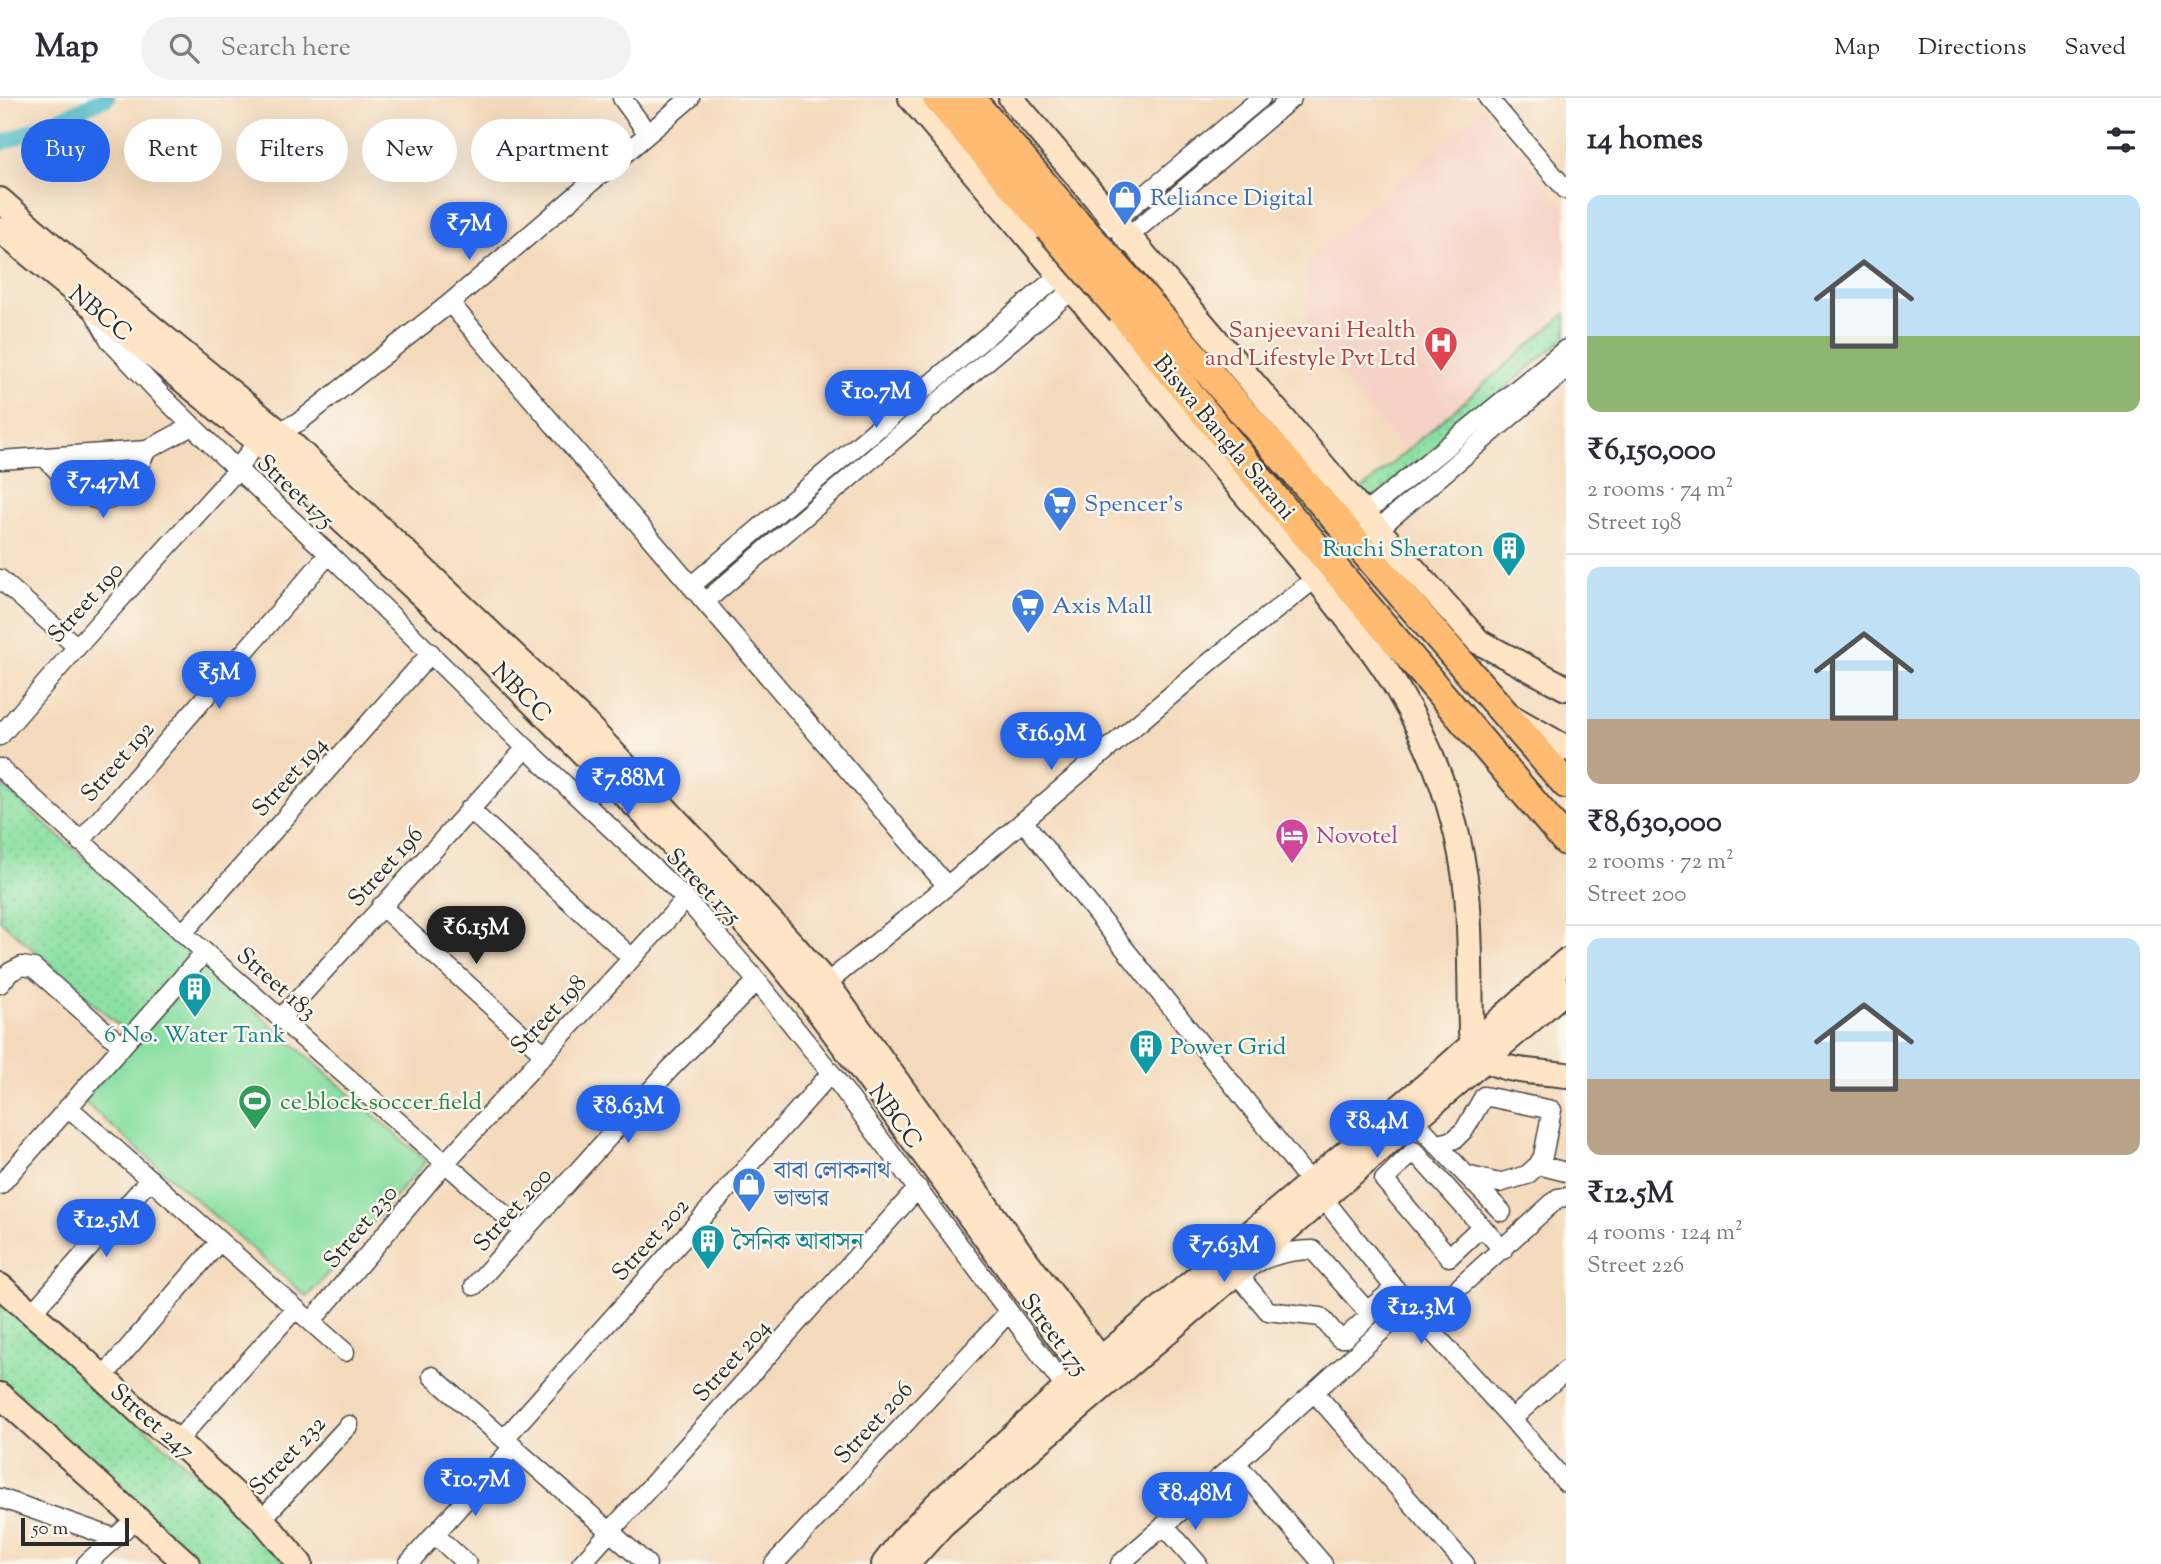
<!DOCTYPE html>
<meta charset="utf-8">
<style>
:root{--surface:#fff;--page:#f2f2f3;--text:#2b2b33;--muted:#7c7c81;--line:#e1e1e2;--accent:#2563eb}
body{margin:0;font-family:"Sorts Mill Goudy","Noto Serif Bengali",serif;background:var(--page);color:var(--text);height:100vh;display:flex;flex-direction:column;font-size:26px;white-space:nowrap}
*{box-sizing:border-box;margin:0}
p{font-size:23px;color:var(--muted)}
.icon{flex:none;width:38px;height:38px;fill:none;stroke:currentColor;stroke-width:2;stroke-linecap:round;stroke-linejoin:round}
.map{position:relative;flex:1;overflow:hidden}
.side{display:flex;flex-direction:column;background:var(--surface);width:595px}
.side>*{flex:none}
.guide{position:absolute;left:21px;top:21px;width:665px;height:63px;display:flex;gap:14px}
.scale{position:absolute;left:21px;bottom:18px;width:108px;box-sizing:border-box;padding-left:7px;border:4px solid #2b2b2b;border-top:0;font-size:19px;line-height:24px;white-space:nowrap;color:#2b2b2b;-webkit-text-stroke:5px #fbf7ec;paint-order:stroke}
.price{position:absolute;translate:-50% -60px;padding:0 16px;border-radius:24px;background:var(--accent);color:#fff;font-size:23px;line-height:46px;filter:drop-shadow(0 2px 4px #0008)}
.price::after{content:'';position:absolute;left:50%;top:42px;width:21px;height:16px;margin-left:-10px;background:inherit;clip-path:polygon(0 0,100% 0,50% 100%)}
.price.selected{background:#222;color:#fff}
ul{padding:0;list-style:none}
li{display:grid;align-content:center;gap:14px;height:371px;padding:0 21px}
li+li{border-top:2px solid var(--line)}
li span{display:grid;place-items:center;height:217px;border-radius:14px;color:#555}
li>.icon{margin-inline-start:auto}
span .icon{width:126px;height:126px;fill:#fffc;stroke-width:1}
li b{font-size:30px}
h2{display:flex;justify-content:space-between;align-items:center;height:84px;padding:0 21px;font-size:30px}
.pill{padding:0 24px;border-radius:32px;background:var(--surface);box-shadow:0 7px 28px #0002;font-size:24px;line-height:63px}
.pill.selected{background:var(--accent);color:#fff}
header{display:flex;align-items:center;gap:42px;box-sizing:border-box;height:98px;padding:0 35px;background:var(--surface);border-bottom:2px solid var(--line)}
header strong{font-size:33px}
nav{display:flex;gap:38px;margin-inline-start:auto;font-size:24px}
.search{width:490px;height:63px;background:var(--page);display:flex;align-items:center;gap:18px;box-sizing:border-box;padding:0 24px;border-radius:38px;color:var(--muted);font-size:26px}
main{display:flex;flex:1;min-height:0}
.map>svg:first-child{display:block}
.built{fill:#f6d1c5}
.grass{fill:url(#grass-dots);stroke:#5a8667;stroke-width:2}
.garden{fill:#8ae0a3;stroke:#5a8667;stroke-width:2}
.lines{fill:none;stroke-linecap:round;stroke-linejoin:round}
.canal{stroke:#50bcca;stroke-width:16}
.street-casing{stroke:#494541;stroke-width:21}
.secondary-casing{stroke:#494541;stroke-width:28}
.primary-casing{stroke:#494541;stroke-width:32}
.street{stroke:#fff;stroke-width:18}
.secondary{stroke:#ffe4c6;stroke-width:24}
.primary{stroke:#febb71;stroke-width:28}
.primary-bridge-casing{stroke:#494541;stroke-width:32;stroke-linecap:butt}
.primary-bridge{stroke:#febb71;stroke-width:28}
.labels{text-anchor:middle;stroke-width:5;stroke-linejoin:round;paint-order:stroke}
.shop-label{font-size:24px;fill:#366cbe;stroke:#fbf7ec;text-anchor:start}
.street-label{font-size:24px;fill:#2b2b2b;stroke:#fbf7ec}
.health-label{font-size:24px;fill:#be3a42;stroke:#fbf7ec;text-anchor:end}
.culture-label{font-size:24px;fill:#0d838f;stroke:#fbf7ec;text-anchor:start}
.hotel-label{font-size:24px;fill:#b23c85;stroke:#fbf7ec;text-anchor:start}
.leisure-label{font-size:24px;fill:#27864d;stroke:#fbf7ec;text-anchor:start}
</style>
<header>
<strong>Map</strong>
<div class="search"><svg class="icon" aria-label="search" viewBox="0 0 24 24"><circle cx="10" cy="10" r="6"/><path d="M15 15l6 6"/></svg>Search here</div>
<nav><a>Map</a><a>Directions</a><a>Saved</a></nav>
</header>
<main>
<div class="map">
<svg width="1566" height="1466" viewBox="0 0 1566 1466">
<defs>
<pattern id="grass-dots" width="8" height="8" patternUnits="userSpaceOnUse" patternTransform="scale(1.75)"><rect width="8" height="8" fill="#8ae0a3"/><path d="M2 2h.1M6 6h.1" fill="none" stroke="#77c08c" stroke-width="1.8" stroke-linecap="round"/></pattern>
</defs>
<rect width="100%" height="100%" fill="#fbf7ec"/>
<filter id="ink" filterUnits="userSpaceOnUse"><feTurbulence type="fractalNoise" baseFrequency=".0143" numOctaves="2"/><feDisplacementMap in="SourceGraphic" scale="14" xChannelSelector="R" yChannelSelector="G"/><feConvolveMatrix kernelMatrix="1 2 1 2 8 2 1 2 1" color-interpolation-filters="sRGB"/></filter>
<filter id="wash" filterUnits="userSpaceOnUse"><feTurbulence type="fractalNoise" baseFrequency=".00686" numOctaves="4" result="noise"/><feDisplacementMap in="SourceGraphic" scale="28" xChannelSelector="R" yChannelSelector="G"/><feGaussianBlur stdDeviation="1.57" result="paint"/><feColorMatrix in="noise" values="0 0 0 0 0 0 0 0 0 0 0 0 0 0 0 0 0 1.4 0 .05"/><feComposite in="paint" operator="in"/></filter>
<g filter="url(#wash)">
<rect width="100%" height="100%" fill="#f4dabc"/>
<path class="built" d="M1484 10 1566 113V230L1413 363 1305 238 1308 162Z"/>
<path class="grass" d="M1566 215V239L1370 405 1359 394Z
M0 685 191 857 126 934 0 822Z
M0 1201 202 1381 244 1421 286 1466H197L162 1430 0 1283Z"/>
<path class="garden" d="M203 867 426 1063 307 1199 83 1003Z"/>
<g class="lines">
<path class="canal" d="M0 46 107 0"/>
</g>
</g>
<g filter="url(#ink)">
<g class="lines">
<g class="street-casing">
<path id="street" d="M622 0 648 36
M1488 0 1566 92
M1089 149 1114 123 1261 0
M1102 164 1128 139 1292 0
M450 205 947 788
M94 214 110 243 162 298 225 360 329 456 526 650 686 801 757 883 831 975 1073 1300
M44 359C64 378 97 423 124 391 134 380 140 364 147 352
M0 362 147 352 192 328
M1364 416 1566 251
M1378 431 1566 272
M0 481 77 549
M692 487 1069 169
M706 503 951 293 1082 184
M0 638 77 549 237 372 257 343 299 324 450 205 690 0
M0 670 183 835 524 1134
M469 711 632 860
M1023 723 1409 1208 1512 1321 1566 1385
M80 744 329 456
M381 808 544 956
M183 835 431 555
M0 886 10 874 22 868 34 870 122 948
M817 893 947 788 1210 564 1316 480
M281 920 526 650
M68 1009 345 1254
M1415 1023 1466 1077 1499 1085 1527 1077 1538 1067 1566 1074
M1437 1047 1455 1041 1465 1031 1484 998 1552 1012 1543 1058 1538 1067
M1466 1077 1502 1114
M0 1087 205 854
M1482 1128 1449 1159 1384 1082 1414 1053 1503 1152
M474 1188 670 971 757 883
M1367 1213 1368 1219 1345 1240H1339L1321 1219 1268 1213 1243 1183C1245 1160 1293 1152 1313 1152L1367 1213 1395 1190
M32 1215 150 1081
M1423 1222 1558 1100 1566 1099
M311 1224 446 1064 686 801
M432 1278 647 1466
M103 1279 219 1144
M1314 1294 1465 1466
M1512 1321 1566 1272
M505 1340 831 975
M177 1343 295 1211
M1236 1365 1323 1466
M0 1400 115 1440
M262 1421 349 1327
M1164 1427 1198 1466
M434 1436 467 1466
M86 1466 137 1420
M408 1466 514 1348
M581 1466 918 1090
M774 1466 1008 1215
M1120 1466 1236 1365 1409 1208"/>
</g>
<g class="secondary-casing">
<path id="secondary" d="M911 0 1316 480C1344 517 1375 552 1398 592 1435 654 1459 724 1467 796 1471 842 1470 888 1471 934 1473 945 1478 956 1488 962 1506 974 1544 974 1566 977
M1011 0 1364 416 1479 544 1566 590
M0 102 49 145 278 333 585 625 794 848 827 886 1013 1145 1114 1279
M0 132 257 343 471 543 648 720 775 858 808 899 1098 1292
M1513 620 1566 650
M0 1188 62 1241 146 1320 177 1343 262 1421 300 1466
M0 1297 187 1466
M884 1466 904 1440 936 1407 1065 1291 1437 978 1566 863
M907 1466 943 1426 1566 892"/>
</g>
<g class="primary-casing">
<path id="primary" d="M937 0 1049 130
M970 0 1067 114
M1138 193 1566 686
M1121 213 1284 411 1566 743"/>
</g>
<use href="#street" class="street"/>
<use href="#secondary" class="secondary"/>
<use href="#primary" class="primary"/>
<g class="primary-bridge-casing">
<path id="primary-bridge" d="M1067 114 1138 193
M1049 130 1121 213"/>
</g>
<use href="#primary-bridge" class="primary-bridge"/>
</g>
</g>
<defs>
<g id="shop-pin" transform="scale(1.75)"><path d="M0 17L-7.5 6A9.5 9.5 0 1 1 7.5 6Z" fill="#3f7fe0" stroke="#fbf7ec"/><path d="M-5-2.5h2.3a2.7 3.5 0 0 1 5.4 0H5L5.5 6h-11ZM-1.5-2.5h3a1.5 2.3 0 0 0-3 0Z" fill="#fff"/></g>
<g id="hospital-pin" transform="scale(1.75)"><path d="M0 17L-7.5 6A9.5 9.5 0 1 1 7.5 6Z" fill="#e0444e" stroke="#fbf7ec"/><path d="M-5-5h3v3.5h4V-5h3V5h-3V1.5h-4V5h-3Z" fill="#fff"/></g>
<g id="supermarket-pin" transform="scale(1.75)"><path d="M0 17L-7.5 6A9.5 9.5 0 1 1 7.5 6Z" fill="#3f7fe0" stroke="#fbf7ec"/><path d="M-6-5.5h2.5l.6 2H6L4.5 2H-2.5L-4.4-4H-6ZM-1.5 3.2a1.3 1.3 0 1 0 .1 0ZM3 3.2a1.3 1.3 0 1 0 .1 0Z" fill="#fff"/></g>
<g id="building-pin" transform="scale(1.75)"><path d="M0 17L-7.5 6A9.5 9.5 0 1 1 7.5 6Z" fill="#0f9aa8" stroke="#fbf7ec"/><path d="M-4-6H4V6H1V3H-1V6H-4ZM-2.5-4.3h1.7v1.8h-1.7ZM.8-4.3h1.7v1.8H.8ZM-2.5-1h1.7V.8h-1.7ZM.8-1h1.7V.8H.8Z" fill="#fff"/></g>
<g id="hotel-pin" transform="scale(1.75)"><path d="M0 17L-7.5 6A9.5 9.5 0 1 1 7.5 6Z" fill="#d1479c" stroke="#fbf7ec"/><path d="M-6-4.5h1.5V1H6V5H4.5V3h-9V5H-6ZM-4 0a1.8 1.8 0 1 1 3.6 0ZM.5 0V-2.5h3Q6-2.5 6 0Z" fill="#fff"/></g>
<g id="stadium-pin" transform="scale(1.75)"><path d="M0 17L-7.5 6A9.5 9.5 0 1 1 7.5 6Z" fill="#2e9e5b" stroke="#fbf7ec"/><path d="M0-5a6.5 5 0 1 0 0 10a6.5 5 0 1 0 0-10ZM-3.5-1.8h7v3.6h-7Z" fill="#fff"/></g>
</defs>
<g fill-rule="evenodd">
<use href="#shop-pin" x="1125" y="99"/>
<use href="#hospital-pin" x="1441" y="245"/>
<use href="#supermarket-pin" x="1060" y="405"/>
<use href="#building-pin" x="1509" y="450"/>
<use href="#supermarket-pin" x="1028" y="507"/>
<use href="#hotel-pin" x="1292" y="737"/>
<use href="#building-pin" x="195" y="891"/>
<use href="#building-pin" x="1146" y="948"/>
<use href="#stadium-pin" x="255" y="1003"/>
<use href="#shop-pin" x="749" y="1086"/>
<use href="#building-pin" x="708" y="1143"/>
</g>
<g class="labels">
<g class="shop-label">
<text x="1150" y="107">Reliance Digital</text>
<text x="1084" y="413">Spencer's</text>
<text x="1052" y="515">Axis Mall</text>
<text x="774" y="1080">বাবা লোকনাথ<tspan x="774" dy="28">ভান্ডার</tspan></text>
</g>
<g class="street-label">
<text transform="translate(101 215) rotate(39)" y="8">NBCC</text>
<text transform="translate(1225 339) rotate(50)" y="8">Biswa Bangla Sarani</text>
<text transform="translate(296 393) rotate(43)" y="8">Street 175</text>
<text transform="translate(85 504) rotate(-48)" y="8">Street 190</text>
<text transform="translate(522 594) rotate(45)" y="8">NBCC</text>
<text transform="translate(117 663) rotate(-49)" y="8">Street 192</text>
<text transform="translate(289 678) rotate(-48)" y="8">Street 194</text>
<text transform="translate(385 768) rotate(-48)" y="8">Street 196</text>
<text transform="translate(704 788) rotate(46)" y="8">Street 175</text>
<text transform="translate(277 885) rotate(41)" y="8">Street 183</text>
<text transform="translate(548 916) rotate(-47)" y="8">Street 198</text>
<text transform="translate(896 1018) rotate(54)" y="8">NBCC</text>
<text transform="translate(512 1111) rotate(-48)" y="8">Street 200</text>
<text transform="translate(360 1128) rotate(-50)" y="8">Street 230</text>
<text transform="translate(650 1141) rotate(-48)" y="8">Street 202</text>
<text transform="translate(1055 1236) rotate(53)" y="8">Street 175</text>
<text transform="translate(731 1262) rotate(-48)" y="8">Street 204</text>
<text transform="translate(153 1323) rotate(41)" y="8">Street 247</text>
<text transform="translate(873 1324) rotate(-47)" y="8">Street 206</text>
<text transform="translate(287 1357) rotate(-47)" y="8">Street 232</text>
</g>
<g class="health-label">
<text x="1416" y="239">Sanjeevani Health<tspan x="1416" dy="28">and Lifestyle Pvt Ltd</tspan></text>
</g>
<g class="culture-label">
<text x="1484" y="458" text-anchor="end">Ruchi Sheraton</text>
<text x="195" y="944" text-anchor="middle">6 No. Water Tank</text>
<text x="1170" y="956">Power Grid</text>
<text x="732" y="1151">সৈনিক আবাসন</text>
</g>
<g class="hotel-label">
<text x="1316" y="745">Novotel</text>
</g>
<g class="leisure-label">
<text x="280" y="1011">ce_block_soccer_field</text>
</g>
</g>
</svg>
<div class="scale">50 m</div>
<b class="price" style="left:469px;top:164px">₹7M</b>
<b class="price" style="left:876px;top:332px">₹10.7M</b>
<b class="price" style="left:103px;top:422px">₹7.47M</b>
<b class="price" style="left:219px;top:613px">₹5M</b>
<b class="price" style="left:1051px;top:674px">₹16.9M</b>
<b class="price" style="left:628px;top:719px">₹7.88M</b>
<b class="price selected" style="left:476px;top:868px">₹6.15M</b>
<b class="price" style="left:628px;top:1047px">₹8.63M</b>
<b class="price" style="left:1377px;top:1062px">₹8.4M</b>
<b class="price" style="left:106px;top:1161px">₹12.5M</b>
<b class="price" style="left:1224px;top:1186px">₹7.63M</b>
<b class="price" style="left:1421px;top:1248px">₹12.3M</b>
<b class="price" style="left:475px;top:1420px">₹10.7M</b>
<b class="price" style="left:1195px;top:1434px">₹8.48M</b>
<div class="guide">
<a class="pill selected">Buy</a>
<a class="pill">Rent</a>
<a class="pill">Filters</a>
<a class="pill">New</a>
<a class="pill">Apartment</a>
</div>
</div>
<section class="side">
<h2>14 homes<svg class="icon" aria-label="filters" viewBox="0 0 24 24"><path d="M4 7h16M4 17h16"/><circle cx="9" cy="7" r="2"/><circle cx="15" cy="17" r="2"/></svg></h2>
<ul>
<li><span style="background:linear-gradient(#bfe0f5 65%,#8fb573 0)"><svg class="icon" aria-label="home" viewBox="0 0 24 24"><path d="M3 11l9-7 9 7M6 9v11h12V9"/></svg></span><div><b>₹6,150,000</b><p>2 rooms · 74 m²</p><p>Street 198</p></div></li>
<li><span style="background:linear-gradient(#bfe0f5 70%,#b9a48a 0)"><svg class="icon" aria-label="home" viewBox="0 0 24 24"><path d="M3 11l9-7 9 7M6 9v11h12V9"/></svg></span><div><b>₹8,630,000</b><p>2 rooms · 72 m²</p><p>Street 200</p></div></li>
<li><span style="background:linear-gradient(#bfe0f5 65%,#b9a48a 0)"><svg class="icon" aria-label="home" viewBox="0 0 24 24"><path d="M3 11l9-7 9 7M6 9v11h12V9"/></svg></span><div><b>₹12.5M</b><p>4 rooms · 124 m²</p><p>Street 226</p></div></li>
</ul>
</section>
</main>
